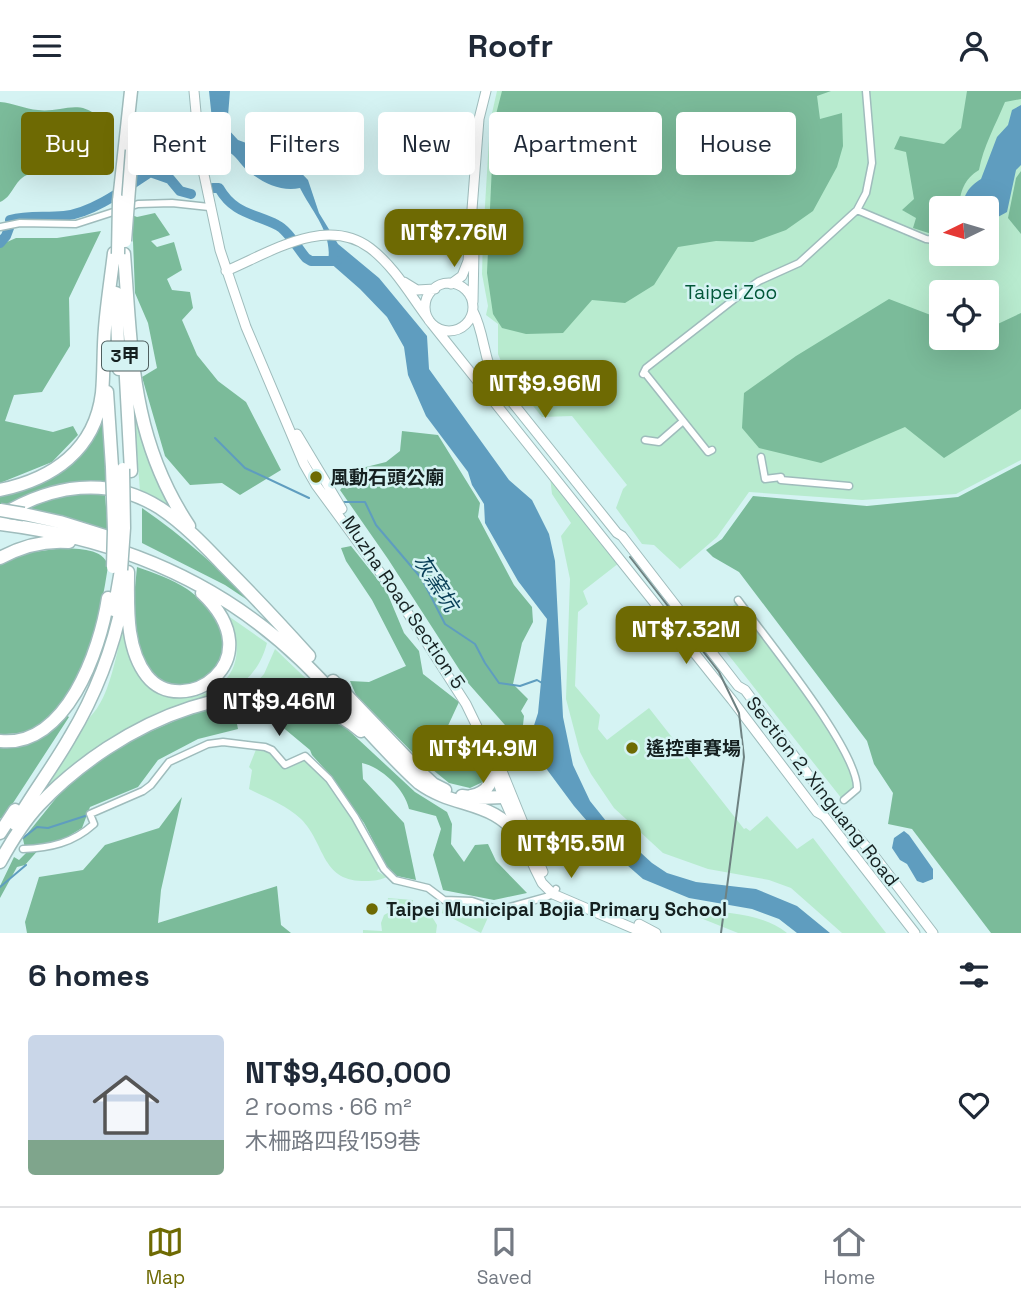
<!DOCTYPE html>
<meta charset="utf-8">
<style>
:root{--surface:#fff;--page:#f2f2f3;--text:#1f2937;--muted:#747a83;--line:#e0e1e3;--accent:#6e6a03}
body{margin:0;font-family:"Space Grotesk","Noto Sans TC",sans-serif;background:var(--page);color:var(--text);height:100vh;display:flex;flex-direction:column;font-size:26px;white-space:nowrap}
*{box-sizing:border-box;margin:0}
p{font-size:23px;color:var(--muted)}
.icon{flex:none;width:38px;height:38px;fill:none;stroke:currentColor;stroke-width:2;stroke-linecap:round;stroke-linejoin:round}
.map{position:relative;height:842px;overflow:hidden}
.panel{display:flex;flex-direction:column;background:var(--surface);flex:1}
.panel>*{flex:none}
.banner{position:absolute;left:21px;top:21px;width:980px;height:63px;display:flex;gap:14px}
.needle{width:46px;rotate:265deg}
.controls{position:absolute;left:929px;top:105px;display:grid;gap:14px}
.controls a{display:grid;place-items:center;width:70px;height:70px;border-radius:7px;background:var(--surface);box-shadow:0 7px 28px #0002;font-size:35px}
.price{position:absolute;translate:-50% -60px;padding:0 16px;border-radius:14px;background:var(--accent);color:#fff;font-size:23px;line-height:46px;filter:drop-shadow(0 2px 4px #0008)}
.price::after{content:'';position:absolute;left:50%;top:42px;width:21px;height:16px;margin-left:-10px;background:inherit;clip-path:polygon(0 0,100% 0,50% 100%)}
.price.active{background:#222;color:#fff}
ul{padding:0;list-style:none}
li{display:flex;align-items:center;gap:21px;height:175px;padding:0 28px}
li+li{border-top:2px solid var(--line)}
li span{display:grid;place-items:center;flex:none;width:196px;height:140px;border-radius:7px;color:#555}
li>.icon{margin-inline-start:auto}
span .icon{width:84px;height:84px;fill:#fffc;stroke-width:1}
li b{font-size:30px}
h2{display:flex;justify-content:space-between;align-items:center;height:84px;padding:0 28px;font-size:30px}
.pill{padding:0 24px;border-radius:7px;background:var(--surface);box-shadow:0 7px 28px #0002;font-size:24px;line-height:63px}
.pill.active{background:var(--accent);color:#fff}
header{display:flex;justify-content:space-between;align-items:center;height:91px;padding:0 28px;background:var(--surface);font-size:32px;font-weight:600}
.tabs{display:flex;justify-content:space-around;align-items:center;height:98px;border-top:2px solid var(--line);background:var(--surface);font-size:19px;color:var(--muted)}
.tabs a{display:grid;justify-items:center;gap:4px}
.tabs .active{color:var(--accent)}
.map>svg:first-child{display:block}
.green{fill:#b8ebcf;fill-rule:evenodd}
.forest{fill:#7bbb9a}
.water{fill:#5f9dbf}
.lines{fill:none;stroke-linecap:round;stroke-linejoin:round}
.stream{stroke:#5f9dbf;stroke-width:2}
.river{stroke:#5f9dbf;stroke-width:10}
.street-casing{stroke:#9fbcbc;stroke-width:9}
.secondary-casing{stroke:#9fbcbc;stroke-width:11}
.highway-casing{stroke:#9fbcbc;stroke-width:15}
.street{stroke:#fff;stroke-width:6}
.secondary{stroke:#fff;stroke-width:9}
.highway{stroke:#fff;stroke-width:12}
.rail{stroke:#6e8181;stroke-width:2}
.highway-bridge-casing{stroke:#9fbcbc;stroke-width:15;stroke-linecap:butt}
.highway-bridge{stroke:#fff;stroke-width:12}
.poi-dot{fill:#6e6a03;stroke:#d5f3f3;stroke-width:2.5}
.labels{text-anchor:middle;stroke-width:5;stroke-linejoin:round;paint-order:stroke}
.shield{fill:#d5f3f3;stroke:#4f5f5f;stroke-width:2}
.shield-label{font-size:18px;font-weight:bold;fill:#152020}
.park-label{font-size:19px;fill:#025739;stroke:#d5f3f3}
.poi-label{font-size:19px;font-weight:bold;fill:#152020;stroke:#d5f3f3;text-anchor:start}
.street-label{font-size:19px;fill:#152020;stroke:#d5f3f3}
.water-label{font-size:21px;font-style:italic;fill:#073d55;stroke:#d5f3f3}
</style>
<header><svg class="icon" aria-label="menu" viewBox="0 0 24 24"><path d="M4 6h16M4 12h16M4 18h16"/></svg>Roofr<svg class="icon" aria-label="person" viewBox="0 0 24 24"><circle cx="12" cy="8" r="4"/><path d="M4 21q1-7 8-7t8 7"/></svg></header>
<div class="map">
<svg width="1021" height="842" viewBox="0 0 1021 842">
<rect width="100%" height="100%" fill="#d5f3f3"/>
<path class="green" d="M497 0H1021V369L956 403 862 409 749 401 717 446 680 478 654 454 642 453 616 417 623 398 627 394 572 325 542 326 505 280 498 263V233L486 224 488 215 482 183 483 148 490 31ZM942 117H987V163H942ZM942 201H987V247H942Z
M132 292 153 377 173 422 140 401Z
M550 386 619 472 583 500 588 513 578 521 575 595 600 624 598 638 607 649 649 617 744 738 746 737 750 740 767 725 797 758 813 747 886 842H842L791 797 769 789 708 778 663 762 614 717 591 683 580 661 566 608 570 488 561 445 571 432 552 403Z
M737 512 837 649 854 693 853 699 842 708 705 534Z
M224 522 267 552C250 618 179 610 129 638 98 655 71 681 43 703L90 626C111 605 116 562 124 533 126 551 127 569 138 584 169 629 249 603 235 546 233 538 228 529 224 522Z
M275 558 340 620C310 606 282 599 249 600L264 583Z
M257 656 272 663 285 677 290 676 301 667C327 674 366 751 379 776L377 780 387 786C378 790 372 790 362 790 321 789 325 752 301 728 286 714 267 707 249 698L252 679 249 676Z
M388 807 413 809 412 820 431 824 437 834 436 842H363V839L382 840 381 832 384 824 395 818 387 817Z
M444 812 469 814 490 822 481 842 442 822Z
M699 819C729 822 763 823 787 842H738L698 826Z"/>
<path class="forest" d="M502 0H831L817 5 820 28 842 22 843 55 837 76 813 120 786 139 753 151 716 150 678 156 654 194 625 212 592 209 563 242 526 243 502 237 493 223 487 182 494 31Z
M967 0H1021V8L1005 11C996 33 983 56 979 79 964 88 960 101 959 117H942L941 146 913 137 916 127 902 119 914 108 906 61 894 58 900 45 944 53 961 37Z
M0 11C13 12 25 18 38 19 59 22 78 8 96 24L98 43 61 83C50 85 38 80 27 84 14 89 13 106 0 111Z
M1021 80V143L1008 127 1016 87Z
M155 122 170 144 151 150 157 156 174 151 182 179 167 188 172 199 190 201 193 217 182 229 197 264 218 290 246 311 281 379 240 404 222 392 190 394 165 365 142 286 157 277 148 232 135 202 132 124 137 126Z
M101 140 69 207 70 255 42 301 14 304 5 330 53 341 73 335 78 344 52 371 0 392V154L16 147H57Z
M889 208 941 228 942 247H987V238L1021 222V318L944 367 905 336 821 372 759 357 742 337 744 302 796 265Z
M104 318 106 394 9 415 0 414V405C57 391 84 375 104 318Z
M402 340 438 344 480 412 478 426 514 494 532 516 533 531 522 552 513 593 528 608 521 620 524 625 523 634 512 642 468 592 388 468 340 399 358 378 386 371 400 360Z
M1021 373V842H991L912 738 888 733 893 702 874 673 867 650 739 481 713 466 706 459 722 448 753 405 867 415 958 406Z
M82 401 105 403 108 441 26 416 37 411Z
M142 417C184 446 220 478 255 514L225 494 142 452Z
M351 455 386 499 404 542 419 560 423 583 459 611 446 639 437 652 454 673H478L485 684V690L470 697 449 692 416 665 356 604 350 590 369 591 406 575 372 509 346 470 341 457Z
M63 457C78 458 104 457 108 475 101 523 85 604 42 634 30 642 14 643 0 643V474L26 462Z
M137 476C154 482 172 488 187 498 212 515 237 550 216 580 213 585 203 588 198 591 168 607 144 579 136 551 130 527 135 500 137 476Z
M249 612H273L308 620 345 636 415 701 447 721 452 733 451 753 464 771 475 754 488 753 496 770 527 802 494 809 443 799 433 764 441 738 436 725 409 718C405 698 381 676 362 672L363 688 404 732 416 789 397 785 387 776 364 732 331 685 312 664 310 659 274 629 277 626 274 617 264 615 235 623 238 638 198 648 158 669 138 696 90 716 82 737 64 748 40 757 25 774 17 776 0 807V795L14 766 19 769 26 762 23 748 65 696 122 653 188 624 227 613Z
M66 624 69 626 2 729 0 727V655C31 655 42 642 66 624Z
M182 706 161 799 158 832 277 795 281 834 291 842H27L25 831 39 786 83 779 105 754 159 737Z"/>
<path class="water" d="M209 0H230L227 37 238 49 286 66 308 89 319 122 338 153 379 187 427 245 429 278 509 389 532 409 549 443 555 470 563 626 573 674 590 710 606 730 652 772 667 782 696 791 756 798 797 815 830 842H797L779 828 752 818 689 807 643 788 619 767 574 715 528 653 538 622 547 528 518 490 485 432 484 413 472 394 468 381 426 325 408 284 404 256 387 226 360 198 328 170C333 142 312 121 300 97 281 101 262 92 247 79 236 69 237 63 221 58L213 38Z
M1021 14V74L1016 79 1007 121 987 132V117H961C965 103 968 96 981 88L997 46 1008 34 1012 19Z
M904 740 909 744 933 778V788L923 792 917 790 907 773 900 769 892 757 894 747Z"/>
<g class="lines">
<path class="stream" d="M215 347 245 377 309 407
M342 411H365L376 434 422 488 445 533 475 553 485 572 499 592 520 595 537 589 542 592
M23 747 37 736 48 737 88 724
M0 796 26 774"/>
<path class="river" d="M213 97H219C234 123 253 122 277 134 288 139 298 158 306 167L311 170H337
M10 129C28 124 45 127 64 125 93 122 126 97 150 81L170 88 180 100 191 103
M0 152 6 145 9 137"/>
<g class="street-casing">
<path id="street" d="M857 119 926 148 942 150
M0 136 20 132 76 133 138 113 172 112 209 116
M645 282 708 361 712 359
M643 283 646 277 746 199 759 190 799 172 857 119 866 102 872 72 866 0
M645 349 659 351 682 331
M761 366 765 388 781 386V389L849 395
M738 509C764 545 859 660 857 698L844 709
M23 758C50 757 73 752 94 733L90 723 143 700 151 694 169 671 208 653 223 651 265 656 272 659 285 674 305 665 329 688 355 726 384 778 395 789 428 797 444 809 472 810 499 819 546 806 553 803 556 798"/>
</g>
<g class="secondary-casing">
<path id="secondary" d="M194 0 200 65 220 159 246 236 304 373 316 394 393 499 466 613 483 648 503 706 535 778 542 792 553 803 644 842
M226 180C269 162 326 124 370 157 394 175 411 205 429 229
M404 191 417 199 435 198
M425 216a24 24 0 1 1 48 0a24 24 0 1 1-48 0Z
M451 193 462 185 468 170 479 28 486 0
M473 211 474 158
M473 220C485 243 483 268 496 291L617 442 622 445 738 595 745 599 833 717 876 767 933 842
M432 233 732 609 817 721 824 725 915 842
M297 343 342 418
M489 648 543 781
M639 833 656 842"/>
</g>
<g class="highway-casing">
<path id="highway" d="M119 110 131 0
M124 163C132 264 131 348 189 435
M116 202 119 278
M125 269 131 380
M107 301 112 376
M0 399C53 388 95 359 102 302 104 281 103 259 105 237 107 212 111 187 114 162
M24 423 60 431 121 450
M2 424C51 394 108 384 160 417 184 433 204 454 224 475 253 504 281 534 309 565
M0 433C113 447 218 489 301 569 342 608 377 654 419 692 456 719 494 707 522 750
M0 467C22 455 44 449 69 451
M128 481C128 514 125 557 147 585 182 629 275 571 202 502
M114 519 121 479
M333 590 420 681 433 693 445 699
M0 650C66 657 100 560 108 507
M462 705 478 707 503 706
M471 705C490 701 493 690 492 672
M15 733C32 703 53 676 70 646 96 603 113 558 123 509
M0 742 15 719
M0 771C11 751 23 731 39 714 114 634 262 559 361 640"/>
</g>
<use href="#street" class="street"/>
<use href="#secondary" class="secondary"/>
<use href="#highway" class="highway"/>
<path class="rail" d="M630 466 719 581 739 622 744 666 721 842"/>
<g class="highway-bridge-casing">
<path id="highway-bridge" d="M125 150 132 59
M118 163 119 110
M112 376 114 439 113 476
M0 419 24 423
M121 479 124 437 123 378"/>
</g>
<use href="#highway-bridge" class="highway-bridge"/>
</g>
<g class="poi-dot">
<circle cx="316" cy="386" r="7"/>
<circle cx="632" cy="657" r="7"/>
<circle cx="372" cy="818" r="7"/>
</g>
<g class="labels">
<rect class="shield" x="102" y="250.5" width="46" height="29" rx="5"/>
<g class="shield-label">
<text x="125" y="271">3甲</text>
</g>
<g class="park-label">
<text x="731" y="208">Taipei Zoo</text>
</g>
<g class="poi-label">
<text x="330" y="393">風動石頭公廟</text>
<text x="646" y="664">遙控車賽場</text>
<text x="386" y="825">Taipei Municipal Bojia Primary School</text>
</g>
<g class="street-label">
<text transform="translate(404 511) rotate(56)" y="7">Muzha Road Section 5</text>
<text transform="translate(823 700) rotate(52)" y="7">Section 2, Xinguang Road</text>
</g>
<g class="water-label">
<text transform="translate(436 492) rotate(57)" y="7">灰窯坑</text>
</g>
</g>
</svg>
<div class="controls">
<a><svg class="needle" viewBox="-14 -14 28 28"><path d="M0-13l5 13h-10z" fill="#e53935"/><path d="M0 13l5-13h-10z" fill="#747a83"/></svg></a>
<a><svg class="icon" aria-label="locate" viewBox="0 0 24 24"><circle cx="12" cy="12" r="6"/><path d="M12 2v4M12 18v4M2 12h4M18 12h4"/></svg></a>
</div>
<b class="price" style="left:454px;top:178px">NT$7.76M</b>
<b class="price" style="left:545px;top:329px">NT$9.96M</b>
<b class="price" style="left:686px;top:575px">NT$7.32M</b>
<b class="price active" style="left:279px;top:647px">NT$9.46M</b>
<b class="price" style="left:483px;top:694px">NT$14.9M</b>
<b class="price" style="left:571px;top:789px">NT$15.5M</b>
<div class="banner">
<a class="pill active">Buy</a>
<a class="pill">Rent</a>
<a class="pill">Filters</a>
<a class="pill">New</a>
<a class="pill">Apartment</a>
<a class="pill">House</a>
</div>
</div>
<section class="panel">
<h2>6 homes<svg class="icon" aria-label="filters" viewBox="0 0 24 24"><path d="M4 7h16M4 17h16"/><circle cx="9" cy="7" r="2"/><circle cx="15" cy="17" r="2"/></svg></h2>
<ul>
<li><span style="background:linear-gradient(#c9d6e8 75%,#7fa58c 0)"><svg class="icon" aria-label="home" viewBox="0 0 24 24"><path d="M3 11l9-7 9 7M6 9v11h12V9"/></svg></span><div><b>NT$9,460,000</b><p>2 rooms · 66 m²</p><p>木柵路四段159巷</p></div><svg class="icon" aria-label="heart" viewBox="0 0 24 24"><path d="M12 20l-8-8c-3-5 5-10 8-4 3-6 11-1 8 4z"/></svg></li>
</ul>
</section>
<nav class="tabs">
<a class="active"><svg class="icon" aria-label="map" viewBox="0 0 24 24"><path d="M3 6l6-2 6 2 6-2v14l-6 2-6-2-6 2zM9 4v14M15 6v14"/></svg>Map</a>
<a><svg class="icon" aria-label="saved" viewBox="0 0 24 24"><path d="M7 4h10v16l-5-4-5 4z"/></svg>Saved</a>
<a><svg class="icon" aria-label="home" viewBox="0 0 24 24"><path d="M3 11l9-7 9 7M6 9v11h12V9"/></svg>Home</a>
</nav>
